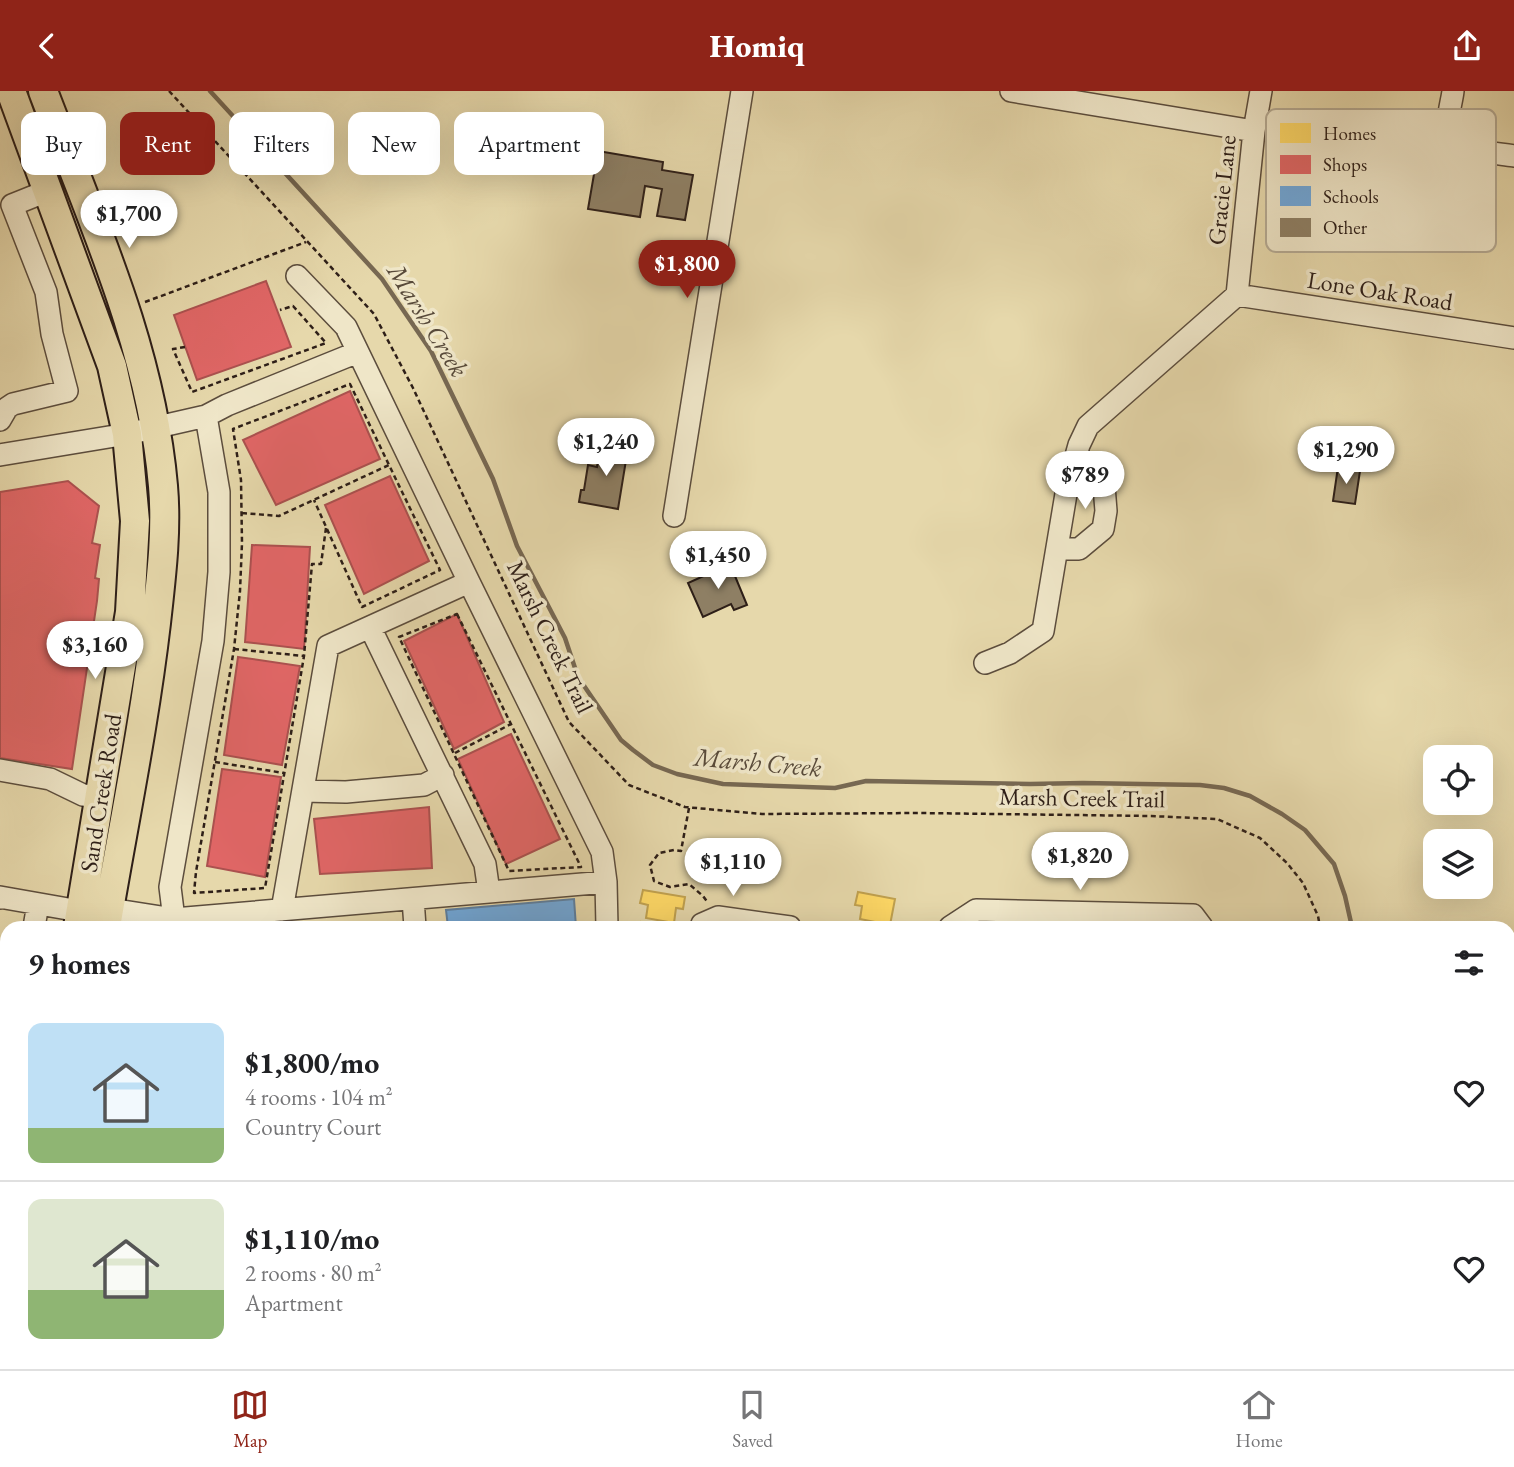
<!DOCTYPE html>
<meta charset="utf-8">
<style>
:root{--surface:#fff;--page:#f2f2f2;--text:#202124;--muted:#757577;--line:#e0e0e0;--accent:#8f2418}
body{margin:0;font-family:"EB Garamond",serif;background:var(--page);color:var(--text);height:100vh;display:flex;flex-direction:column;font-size:26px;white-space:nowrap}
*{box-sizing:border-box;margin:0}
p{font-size:23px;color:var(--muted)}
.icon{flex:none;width:38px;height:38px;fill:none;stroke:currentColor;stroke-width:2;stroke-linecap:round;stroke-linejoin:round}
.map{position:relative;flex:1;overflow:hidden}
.sheet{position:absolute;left:0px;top:830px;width:1516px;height:450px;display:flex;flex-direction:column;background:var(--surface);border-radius:21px 21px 0 0;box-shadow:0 7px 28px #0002}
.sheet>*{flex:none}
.hud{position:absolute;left:21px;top:21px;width:700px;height:63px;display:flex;gap:14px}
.buttons{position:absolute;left:1423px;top:654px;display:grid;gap:14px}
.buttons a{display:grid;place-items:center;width:70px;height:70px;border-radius:14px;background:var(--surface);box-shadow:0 7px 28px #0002;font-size:35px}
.price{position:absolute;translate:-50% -60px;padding:0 16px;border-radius:24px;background:#fff;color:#222;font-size:23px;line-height:46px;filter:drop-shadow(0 2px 4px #0008)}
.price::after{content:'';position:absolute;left:50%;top:42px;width:21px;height:16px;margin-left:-10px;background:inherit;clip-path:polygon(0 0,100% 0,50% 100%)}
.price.on{background:var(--accent);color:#fff}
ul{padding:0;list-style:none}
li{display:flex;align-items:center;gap:21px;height:175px;padding:0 28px}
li+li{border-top:2px solid var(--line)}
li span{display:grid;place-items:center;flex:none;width:196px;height:140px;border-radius:14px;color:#555}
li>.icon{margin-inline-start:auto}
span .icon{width:84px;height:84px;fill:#fffc;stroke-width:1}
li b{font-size:30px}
h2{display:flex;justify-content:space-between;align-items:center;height:84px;padding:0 28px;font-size:30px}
.chip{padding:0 24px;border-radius:14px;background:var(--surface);box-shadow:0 7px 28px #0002;font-size:24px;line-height:63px}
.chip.on{background:var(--accent);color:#fff}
header{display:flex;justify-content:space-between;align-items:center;height:91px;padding:0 28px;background:var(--accent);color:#fff;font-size:32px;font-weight:800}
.dock{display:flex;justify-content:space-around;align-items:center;height:98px;border-top:2px solid var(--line);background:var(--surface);font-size:19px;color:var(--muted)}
.dock a{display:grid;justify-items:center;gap:4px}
.dock .on{color:var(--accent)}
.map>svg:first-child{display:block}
.homes{fill:#ffd966;stroke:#c0a14f;stroke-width:2}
.shops{fill:#e06666;stroke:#ab514f;stroke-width:2}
.schools{fill:#6fa8dc;stroke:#5c7fa1;stroke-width:2}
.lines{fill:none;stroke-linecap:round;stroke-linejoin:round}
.stream{stroke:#776852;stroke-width:4.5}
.building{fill:#8e7f64;stroke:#2e1f18;stroke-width:2}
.minor-casing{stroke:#5c4d3d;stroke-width:24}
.major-casing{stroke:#2e1f18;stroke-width:32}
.path{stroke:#2e1f18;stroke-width:2.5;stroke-dasharray:5 3.5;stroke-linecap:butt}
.minor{stroke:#efe6c8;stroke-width:21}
.major{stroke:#e6d8ab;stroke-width:28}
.labels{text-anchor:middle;stroke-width:7;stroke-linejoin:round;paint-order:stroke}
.street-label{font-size:24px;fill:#2e1f18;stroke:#efe6c8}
.water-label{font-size:26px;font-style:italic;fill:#584a3a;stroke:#efe6c8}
.key{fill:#efe6c8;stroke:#b5aa93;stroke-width:2}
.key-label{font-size:19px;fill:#2e1f18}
</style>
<header><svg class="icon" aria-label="back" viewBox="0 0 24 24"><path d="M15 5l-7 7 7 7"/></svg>Homiq<svg class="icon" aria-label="share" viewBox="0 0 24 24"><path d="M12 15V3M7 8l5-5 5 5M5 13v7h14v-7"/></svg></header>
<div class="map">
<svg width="1514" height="1278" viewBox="0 0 1514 1278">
<rect width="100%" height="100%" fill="#e6d8ab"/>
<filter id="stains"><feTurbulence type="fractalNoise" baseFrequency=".00286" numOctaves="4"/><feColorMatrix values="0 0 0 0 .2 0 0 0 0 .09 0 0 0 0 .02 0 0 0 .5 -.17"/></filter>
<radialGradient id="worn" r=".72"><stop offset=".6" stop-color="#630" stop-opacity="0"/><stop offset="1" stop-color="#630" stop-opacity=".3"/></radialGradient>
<path class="homes" d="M643 799 685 806 683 818 676 817 674 832 646 827 648 814 640 812Z
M858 801 895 808 890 834 860 828 862 815 855 814Z
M641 831 675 836H640Z"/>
<path class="shops" d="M266 190 291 256 197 289 174 224Z
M350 300 380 368 276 414 243 349Z
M390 385 429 470 364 503 325 414Z
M68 390 99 415 92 452 100 454 95 487 99 488 97 510 72 678 0 667V401Z
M252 454 310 456 304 558 245 551Z
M457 523 504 631 454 658 404 550Z
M238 566 300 575 282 674 224 664Z
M511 643 560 748 506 773 458 668Z
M222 678 281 686 265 786 207 775Z
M429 716 432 777 320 783 314 728Z"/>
<path class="schools" d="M574 808 576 836H448L446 819Z"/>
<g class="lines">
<path class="stream" d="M210 0 382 188 431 260 493 388 517 455 565 547 578 586 621 649 633 659 653 674 677 683 723 693 835 697 866 690 1030 693 1083 692 1200 694 1224 697 1250 705 1282 723 1305 739 1334 773 1345 805 1352 836
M1446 1272 1448 1278"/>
</g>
<path class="building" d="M598 60 663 71 662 79 693 84 685 129 657 125 662 98 645 95 640 126 588 118Z
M601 353 628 357 618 418 579 411 581 399H584L588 374 597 376Z
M1338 376 1360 380 1355 413 1333 410Z
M730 473 747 514 734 519 731 513 703 526 688 492Z"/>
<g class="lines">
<g class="minor-casing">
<path id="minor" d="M1011 0 1254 40
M1453 0C1452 10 1447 24 1449 33 1454 62 1491 61 1514 65
M297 185 346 236 469 491 602 761 606 791 607 836
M1237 204 1514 247
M1237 204 1254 40 1261 0
M206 325 227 314 358 261
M0 329 7 317 13 313 67 300 52 243 46 201 12 114 47 100
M0 364 127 343 206 325 219 401V481L213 550 170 796 174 828
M674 425 742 0
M1058 458H1079L1103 438 1106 420 1104 395 1072 378
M370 536 485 773 489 801
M985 572 1010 562 1043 540 1067 397 1079 354 1088 335 1237 204
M0 679 50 688 83 704 100 706
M303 700 346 701 424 694 443 684
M0 807V806L108 825 123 820 174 828 606 791
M413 808 415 836
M282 819 328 555 469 491
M34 836 38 813
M701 836 702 833 718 826 790 836
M950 836 976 819 1193 824 1202 836
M0 1001 7 1003
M234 1272 235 1275 245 1278
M355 1272 360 1278
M1323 1272 1355 1278
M4 1278 7 1259
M31 1278 32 1272
M149 1278 150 1272
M192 1278 193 1272
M406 1278 408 1272
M878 1278 879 1272
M1237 1278 1238 1272"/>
</g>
<g class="major-casing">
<path id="major" d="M11 0 112 275 127 343 135 430 130 521 78 836
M43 0C92 129 151 256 163 395 167 440 161 487 156 532 144 635 123 735 106 836
M0 1133 7 1134
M0 1160 7 1161
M658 1272 692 1278
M814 1272 846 1278"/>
</g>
<path class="path" d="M169 0 374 223 413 297 569 631 629 694 685 716 762 723 918 722 1151 725 1217 728 1260 747 1287 772 1303 792 1318 825 1320 836
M145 211 306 151
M185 256 173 258 192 301 326 252 293 215 280 219
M242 422 279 425 389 374 440 479 362 516 314 409
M326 437 321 473H312L304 565 265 797 194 802 196 781 234 558 240 500 242 452 241 389 233 338 350 293 389 374
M457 523 581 776 509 780 399 546Z
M234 558 304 565
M455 662 511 633
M215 671 284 682
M689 717 681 760 674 759 659 762 650 774 654 790 670 796 689 793 703 805 708 812
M106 1272 124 1275 125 1272
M1406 1272 1408 1278"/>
<use href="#minor" class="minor"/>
<use href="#major" class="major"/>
</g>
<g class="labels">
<g class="street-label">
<text transform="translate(1222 99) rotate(-84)" y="8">Gracie Lane</text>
<text transform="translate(1380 200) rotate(9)" y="8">Lone Oak Road</text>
<text transform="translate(550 546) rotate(64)" y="8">Marsh Creek Trail</text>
<text transform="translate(101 702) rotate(-81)" y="8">Sand Creek Road</text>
<text transform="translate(1082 707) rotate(1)" y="8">Marsh Creek Trail</text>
</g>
<g class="water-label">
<text transform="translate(428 229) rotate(58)" y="9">Marsh Creek</text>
<text transform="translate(758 671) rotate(5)" y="9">Marsh Creek</text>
</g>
</g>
<rect x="1266" y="18" width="230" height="143" rx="10" class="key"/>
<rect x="1280" y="32" width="31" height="20" fill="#ffd966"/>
<rect x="1280" y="64" width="31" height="19" fill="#e06666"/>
<rect x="1280" y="95" width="31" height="20" fill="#6fa8dc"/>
<rect x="1280" y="127" width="31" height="19" fill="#8e7f64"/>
<g class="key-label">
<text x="1323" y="49">Homes</text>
<text x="1323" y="80">Shops</text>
<text x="1323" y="112">Schools</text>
<text x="1323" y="143">Other</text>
</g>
<rect width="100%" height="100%" filter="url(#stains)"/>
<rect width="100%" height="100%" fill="url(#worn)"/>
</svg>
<div class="buttons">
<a><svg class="icon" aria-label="locate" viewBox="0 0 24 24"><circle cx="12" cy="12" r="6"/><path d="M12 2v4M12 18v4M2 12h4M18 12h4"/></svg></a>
<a><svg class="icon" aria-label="layers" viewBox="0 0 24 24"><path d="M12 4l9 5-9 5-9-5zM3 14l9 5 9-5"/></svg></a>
</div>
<b class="price" style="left:129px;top:159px">$1,700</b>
<b class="price on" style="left:687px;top:209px">$1,800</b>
<b class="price" style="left:606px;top:387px">$1,240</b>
<b class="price" style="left:1346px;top:395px">$1,290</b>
<b class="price" style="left:1085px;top:420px">$789</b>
<b class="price" style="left:718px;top:500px">$1,450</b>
<b class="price" style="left:95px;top:590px">$3,160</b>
<b class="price" style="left:1080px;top:801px">$1,820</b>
<b class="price" style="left:733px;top:807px">$1,110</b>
<div class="hud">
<a class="chip">Buy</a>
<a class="chip on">Rent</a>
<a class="chip">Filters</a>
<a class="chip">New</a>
<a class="chip">Apartment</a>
</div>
<section class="sheet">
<h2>9 homes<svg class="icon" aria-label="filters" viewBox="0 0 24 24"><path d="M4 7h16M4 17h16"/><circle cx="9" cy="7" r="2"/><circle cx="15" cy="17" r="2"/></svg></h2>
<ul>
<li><span style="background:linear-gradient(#bfe0f5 75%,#8fb573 0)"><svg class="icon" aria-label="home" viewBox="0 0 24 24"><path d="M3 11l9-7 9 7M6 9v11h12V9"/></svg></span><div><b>$1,800/mo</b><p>4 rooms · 104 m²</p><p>Country Court</p></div><svg class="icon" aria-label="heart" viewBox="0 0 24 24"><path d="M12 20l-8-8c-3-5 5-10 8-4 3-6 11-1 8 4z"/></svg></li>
<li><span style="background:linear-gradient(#dfe7d0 65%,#8fb573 0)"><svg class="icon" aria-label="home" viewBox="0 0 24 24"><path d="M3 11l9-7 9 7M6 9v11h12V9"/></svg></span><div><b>$1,110/mo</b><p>2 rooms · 80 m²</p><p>Apartment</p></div><svg class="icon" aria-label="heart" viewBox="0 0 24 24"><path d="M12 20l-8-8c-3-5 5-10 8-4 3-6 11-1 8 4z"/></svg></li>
</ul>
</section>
</div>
<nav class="dock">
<a class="on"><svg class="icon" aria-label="map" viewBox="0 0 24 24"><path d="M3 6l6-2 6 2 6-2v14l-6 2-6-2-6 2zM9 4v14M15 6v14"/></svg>Map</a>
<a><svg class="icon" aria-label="saved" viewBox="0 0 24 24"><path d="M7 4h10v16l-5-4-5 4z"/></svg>Saved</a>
<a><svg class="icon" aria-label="home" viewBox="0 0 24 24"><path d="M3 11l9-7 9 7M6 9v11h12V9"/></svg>Home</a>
</nav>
